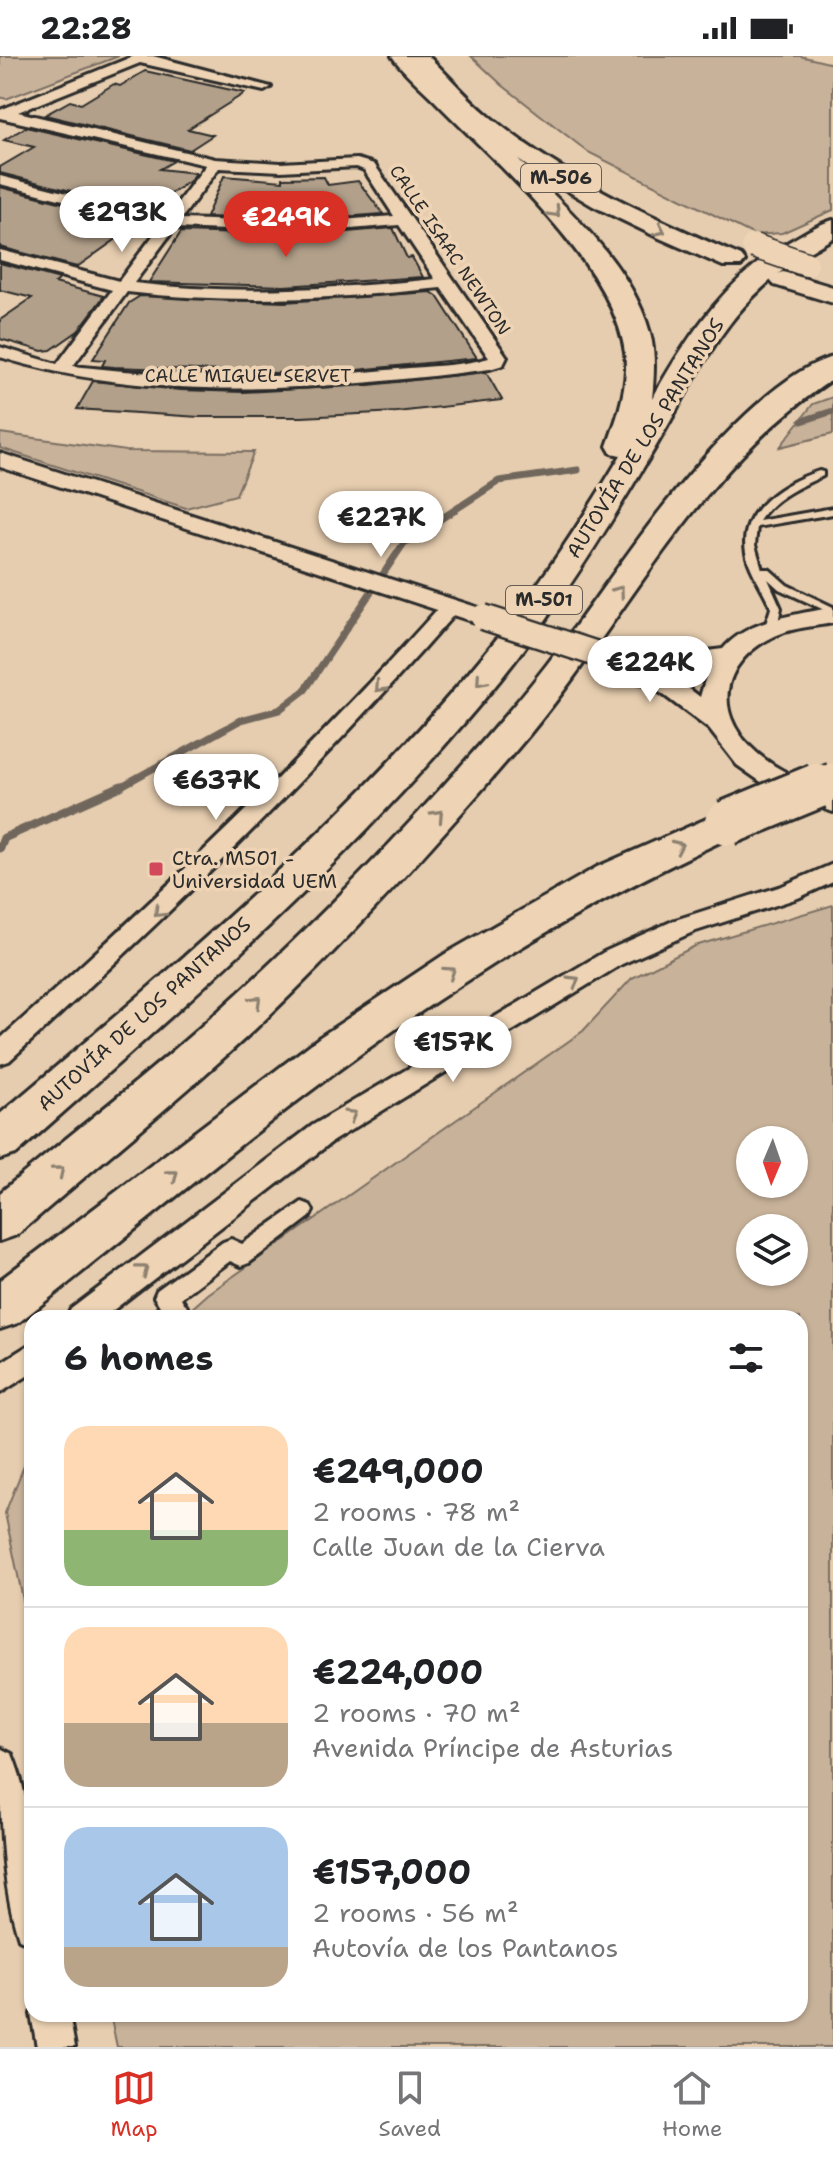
<!DOCTYPE html>
<meta charset="utf-8">
<style>
:root{--surface:#fff;--page:#f2f2f2;--text:#202124;--muted:#757577;--line:#e0e0e0;--accent:#d93025}
body{margin:0;font-family:"Shantell Sans",sans-serif;background:var(--page);color:var(--text);height:100vh;display:flex;flex-direction:column;font-size:30px;white-space:nowrap}
*{box-sizing:border-box;margin:0}
p{font-size:26px;color:var(--muted)}
.icon{flex:none;width:44px;height:44px;fill:none;stroke:currentColor;stroke-width:2;stroke-linecap:round;stroke-linejoin:round}
.map{position:relative;flex:1;overflow:hidden}
.drawer{position:absolute;left:24px;top:1254px;width:784px;height:712px;display:flex;flex-direction:column;background:var(--surface);border-radius:24px;box-shadow:0 2px 6px #0004}
.drawer>*{flex:none}
.needle{width:52px;rotate:182deg}
.buttons{position:absolute;left:736px;top:1070px;display:grid;gap:16px}
.buttons a{display:grid;place-items:center;width:72px;height:72px;border-radius:50%;background:var(--surface);box-shadow:0 2px 6px #0004;font-size:40px}
.price{position:absolute;translate:-50% -68px;padding:0 18px;border-radius:28px;background:#fff;color:#222;font-size:26px;line-height:52px;filter:drop-shadow(0 2px 4px #0008)}
.price::after{content:'';position:absolute;left:50%;top:48px;width:24px;height:18px;margin-left:-12px;background:inherit;clip-path:polygon(0 0,100% 0,50% 100%)}
.price.selected{background:var(--accent);color:#fff}
ul{padding:0;list-style:none}
li{display:flex;align-items:center;gap:24px;height:200px;padding:0 40px}
li+li{border-top:2px solid var(--line)}
li span{display:grid;place-items:center;flex:none;width:224px;height:160px;border-radius:24px;color:#555}
li>.icon{margin-inline-start:auto}
span .icon{width:96px;height:96px;fill:#fffc;stroke-width:1}
li b{font-size:34px}
h2{display:flex;justify-content:space-between;align-items:center;height:96px;padding:0 40px;font-size:34px}
.status{display:flex;justify-content:space-between;align-items:center;height:56px;padding:0 40px;background:var(--surface);direction:ltr}
.status svg{height:22px;fill:currentColor}
.menu{display:flex;justify-content:space-around;align-items:center;height:112px;border-top:2px solid var(--line);background:var(--surface);font-size:22px;color:var(--muted)}
.menu a{display:grid;justify-items:center;gap:4px}
.menu .selected{color:var(--accent)}
.map>svg:first-child{display:block}
.green{fill:#c8b29a;stroke:#7a6e62;stroke-width:2;fill-rule:evenodd}
.lines{fill:none;stroke-linecap:round;stroke-linejoin:round}
.stream-far1{stroke:#6f665b;stroke-width:7}
.stream{stroke:#6f665b;stroke-width:9}
.building{fill:#b2a08a;stroke:#2b2b2b;stroke-width:2}
.service-casing{stroke:#2b2b2b;stroke-width:6}
.pedestrian-casing{stroke:#2b2b2b;stroke-width:6}
.minor-casing{stroke:#2b2b2b;stroke-width:6}
.tertiary-casing{stroke:#2b2b2b;stroke-width:6}
.primary-casing{stroke:#2b2b2b;stroke-width:6}
.motorway-casing{stroke:#2b2b2b;stroke-width:6}
.service{fill:#eed4b5;fill-rule:evenodd}
.pedestrian{fill:#eed4b5;fill-rule:evenodd}
.minor{fill:#eed4b5;fill-rule:evenodd}
.tertiary{fill:#eed4b5;fill-rule:evenodd}
.primary{fill:#eed4b5;fill-rule:evenodd}
.motorway{fill:#eed4b5;fill-rule:evenodd}
.tertiary-bridge-casing{stroke:#2b2b2b;stroke-width:29;stroke-linecap:butt}
.primary-bridge-casing{stroke:#2b2b2b;stroke-width:27;stroke-linecap:butt}
.motorway-bridge-far1-casing{stroke:#2b2b2b;stroke-width:38;stroke-linecap:butt}
.motorway-bridge-casing{stroke:#2b2b2b;stroke-width:50;stroke-linecap:butt}
.tertiary-bridge{stroke:#eed4b5;stroke-width:24}
.primary-bridge{stroke:#eed4b5;stroke-width:24}
.motorway-bridge-far1{stroke:#eed4b5;stroke-width:33}
.motorway-bridge{stroke:#eed4b5;stroke-width:44}
.oneway{stroke:#8c8070}
.poi-dot{fill:#d1495b;stroke:#eed4b5;stroke-width:3}
.labels{text-anchor:middle;stroke-width:7;stroke-linejoin:round;paint-order:stroke}
.shield{fill:#eed4b5;stroke:#665e54;stroke-width:2}
.shield-label{font-size:18px;font-weight:bold;fill:#2b2b2b}
.far-street-label{font-size:18px;fill:#2b2b2b;stroke:#eed4b5}
.street-label{font-size:20px;fill:#2b2b2b;stroke:#eed4b5}
.poi-label{font-size:20px;fill:#2b2b2b;stroke:#eed4b5;text-anchor:start}
</style>
<div class="status"><b>22:28</b><svg viewBox="0 0 49 12"><path d="M0 12V9h3v3zM5 12V6h3v6zM10 12V3h3v9zM15 12V0h3v12zM26 1h20v11H26zM47 4h2v5h-2z"/></svg></div>
<div class="map">
<svg width="833" height="1991" viewBox="0 0 833 1991">
<rect width="100%" height="100%" fill="#e6cdaf"/>
<filter id="ink" filterUnits="userSpaceOnUse"><feTurbulence type="fractalNoise" baseFrequency=".0125" numOctaves="2"/><feDisplacementMap in="SourceGraphic" scale="16" xChannelSelector="R" yChannelSelector="G"/><feConvolveMatrix kernelMatrix="1 2 1 2 8 2 1 2 1" color-interpolation-filters="sRGB"/></filter>
<g filter="url(#ink)">
<path class="green" d="M0 0H119L6 43 0 41Z
M471 0H800L833 8V154L782 177 754 179 588 96 502 29Z
M833 341V378L780 391 813 348Z
M0 377 126 395 254 396 236 439 186 452 0 392Z
M833 849V1991H117L110 1958H800V1262H181L208 1238 583 975 632 922 695 890ZM750 1084H794V1128H750ZM750 1172H794V1216H750Z
M32 1390V1587L5 1457Z"/>
<g class="lines">
<path class="stream-far1" d="M802 365 833 355
M118 732 241 664 279 654 305 634 404 487 499 425 578 414"/>
<path class="stream" d="M0 792 4 782 121 730"/>
</g>
<path class="building" d="M145 15 245 37 188 73 213 79 190 94 45 59 70 45 81 48 114 28 120 30Z
M26 71 174 105 160 113 196 117 190 125 146 154 0 117V111L34 91 4 84Z
M224 120 283 125V122L324 121 328 129 358 125 383 158 301 164 206 161Z
M0 131 130 164 119 172H132L77 211 0 191Z
M393 172 407 202 412 201 423 221 284 230 149 226 181 176 301 180Z
M0 207 60 223 55 227 104 240 78 275 51 294 42 295 0 283V264L32 242 0 234Z
M431 236 437 240 477 302 357 314 276 317 114 311 102 310 105 304 93 303 129 247 140 240 284 246Z
M486 316 502 344 397 356 302 361H199L77 353 93 325 180 334 243 336 369 329Z"/>
<g class="lines">
<g class="service-casing">
<path id="service" d="M819 415 823 416V420C799 431 773 442 759 465L833 452V458L757 471 755 489 762 513H769L787 529 833 551V558L779 533 768 523 781 552 777 571 775 573H767L765 571 771 552C765 536 755 523 749 507 731 459 779 428 819 415Z"/>
</g>
<g class="pedestrian-casing">
<path id="pedestrian" d="M302 1146 310 1149 313 1155 310 1161 249 1207 241 1210 230 1205 181 1242 187 1251C180 1266 164 1262 149 1262L160 1250 154 1241 157 1234 223 1186 231 1183 242 1188Z"/>
</g>
<g class="minor-casing">
<path id="minor" d="M134 0H153L271 31 264 35 140 7 18 56 215 103 281 107 357 103 374 108 507 301 503 309 490 313C333 333 152 349 0 301V291L57 308 112 234 0 204V194L119 225 161 169 0 128V120L166 162 206 109 0 62V54ZM356 111 364 114 394 160 301 167 181 163 219 112 281 115ZM399 169 435 223C334 233 234 239 134 227L175 172 301 177ZM441 232 489 302C460 310 428 310 398 313 290 324 181 322 73 310L127 236C232 248 336 243 441 232Z
M450 545 457 547 460 551 457 555C318 715 166 862 9 1005L0 1008V983C155 845 305 702 443 547Z
M833 808V826L798 842 693 876 622 908 333 1085 103 1262H66L71 1253 313 1069 604 896 675 864 782 830Z
M32 1287V1317L0 1337V1307Z
M0 1692 12 1698C37 1758 32 1825 32 1889L19 1883C0 1824 0 1755 0 1692Z
M32 1955V1958H69L75 1991H37L31 1958Z"/>
</g>
<g class="tertiary-casing">
<path id="tertiary" d="M0 397 492 556 496 561 492 566H474L0 411Z
M833 551V567C817 570 800 571 785 576 725 597 706 653 757 697 779 716 806 726 833 737V756L774 735 737 709 709 673 661 637 591 605 587 599 591 593 600 591 624 600H666L723 593C748 563 797 559 833 551ZM709 610 700 641 679 625 657 615Z"/>
</g>
<g class="primary-casing">
<path id="primary" d="M405 0H428C449 20 467 42 489 60 564 122 653 162 741 200L745 205 741 210H723L657 181 593 150 531 113 473 70Z
M783 216 833 231V247L774 229 770 224 774 219Z"/>
</g>
<g class="motorway-casing">
<path id="motorway" d="M392 0H416C450 34 485 69 519 104 567 153 631 208 650 277 656 299 654 321 652 343 688 279 728 219 794 183 806 176 819 168 833 164V182C723 242 707 307 646 407 602 482 555 556 500 624 357 800 186 948 16 1098L0 1103V1058C174 911 352 763 495 585 541 527 583 463 621 399L611 397 607 390C616 365 625 341 626 313 628 219 496 108 434 44 420 30 403 16 392 0Z
M833 301V323C694 414 624 569 518 692 434 790 348 885 254 974 178 1045 96 1110 17 1179L0 1185V1137C74 1075 152 1016 223 951 325 859 420 759 509 655 562 594 606 525 655 461 691 414 774 316 833 301Z
M727 754 741 758 746 767 741 776C649 819 560 865 475 920 314 1022 168 1149 18 1267L0 1273V1224L320 981 445 898 597 811Z"/>
</g>
<use href="#service" class="service"/>
<use href="#pedestrian" class="pedestrian"/>
<use href="#minor" class="minor"/>
<use href="#tertiary" class="tertiary"/>
<use href="#primary" class="primary"/>
<use href="#motorway" class="motorway"/>
<g class="tertiary-bridge-casing">
<path id="tertiary-bridge" d="M483 561 600 599"/>
</g>
<g class="primary-bridge-casing">
<path id="primary-bridge" d="M754 190 806 208"/>
</g>
<g class="motorway-bridge-far1-casing">
<path id="motorway-bridge-far1" d="M812 732 833 724"/>
</g>
<g class="motorway-bridge-casing">
<path id="motorway-bridge" d="M727 767 817 730"/>
</g>
<use href="#tertiary-bridge" class="tertiary-bridge"/>
<use href="#primary-bridge" class="primary-bridge"/>
<use href="#motorway-bridge-far1" class="motorway-bridge-far1"/>
<use href="#motorway-bridge" class="motorway-bridge"/>
</g>
<defs><path id="oneway-chevron" d="M-2-3.5L2.5 0L-2 3.5" fill="none" stroke-width="1.6" stroke-linecap="round" stroke-linejoin="round" transform="scale(2)"/></defs>
<g class="oneway">
<use href="#oneway-chevron" transform="translate(555 156) rotate(46)"/>
<use href="#oneway-chevron" transform="translate(660 174) rotate(25)"/>
<use href="#oneway-chevron" transform="translate(619 535) rotate(-54)"/>
<use href="#oneway-chevron" transform="translate(481 625) rotate(131)"/>
<use href="#oneway-chevron" transform="translate(380 631) rotate(133)"/>
<use href="#oneway-chevron" transform="translate(438 759) rotate(-47)"/>
<use href="#oneway-chevron" transform="translate(678 790) rotate(-25)"/>
<use href="#oneway-chevron" transform="translate(159 856) rotate(136)"/>
<use href="#oneway-chevron" transform="translate(450 916) rotate(-34)"/>
<use href="#oneway-chevron" transform="translate(574 925) rotate(-31)"/>
<use href="#oneway-chevron" transform="translate(256 945) rotate(-44)"/>
<use href="#oneway-chevron" transform="translate(351 1059) rotate(-31)"/>
<use href="#oneway-chevron" transform="translate(59 1115) rotate(-40)"/>
<use href="#oneway-chevron" transform="translate(173 1119) rotate(-38)"/>
<use href="#oneway-chevron" transform="translate(143 1214) rotate(-38)"/>
</g>
</g>
<rect class="poi-dot" x="148" y="805" width="16" height="16" rx="4"/>
<g class="labels">
<g class="shield">
<rect x="521" y="108" width="80" height="28" rx="6"/>
<rect x="506" y="530" width="76" height="28" rx="6"/>
</g>
<g class="shield-label">
<text x="561" y="128">M-506</text>
<text x="544" y="550">M-501</text>
</g>
<g class="far-street-label">
<text transform="translate(450 194) rotate(56)" y="6">CALLE ISAAC NEWTON</text>
<text x="248" y="326">CALLE MIGUEL SERVET</text>
</g>
<g class="street-label">
<text transform="translate(645 382) rotate(-58)" y="7">AUTOVÍA DE LOS PANTANOS</text>
<text transform="translate(144 958) rotate(-42)" y="7">AUTOVÍA DE LOS PANTANOS</text>
</g>
<g class="poi-label">
<text x="172" y="809">Ctra. M501 -<tspan x="172" dy="23">Universidad UEM</tspan></text>
</g>
</g>
</svg>
<div class="buttons">
<a><svg class="needle" viewBox="-14 -14 28 28"><path d="M0-13l5 13h-10z" fill="#e53935"/><path d="M0 13l5-13h-10z" fill="#757577"/></svg></a>
<a><svg class="icon" aria-label="layers" viewBox="0 0 24 24"><path d="M12 4l9 5-9 5-9-5zM3 14l9 5 9-5"/></svg></a>
</div>
<b class="price" style="left:122px;top:198px">€293K</b>
<b class="price selected" style="left:286px;top:203px">€249K</b>
<b class="price" style="left:381px;top:503px">€227K</b>
<b class="price" style="left:650px;top:648px">€224K</b>
<b class="price" style="left:216px;top:766px">€637K</b>
<b class="price" style="left:453px;top:1028px">€157K</b>
<section class="drawer">
<h2>6 homes<svg class="icon" aria-label="filters" viewBox="0 0 24 24"><path d="M4 7h16M4 17h16"/><circle cx="9" cy="7" r="2"/><circle cx="15" cy="17" r="2"/></svg></h2>
<ul>
<li><span style="background:linear-gradient(#ffd9b3 65%,#8fb573 0)"><svg class="icon" aria-label="home" viewBox="0 0 24 24"><path d="M3 11l9-7 9 7M6 9v11h12V9"/></svg></span><div><b>€249,000</b><p>2 rooms · 78 m²</p><p>Calle Juan de la Cierva</p></div></li>
<li><span style="background:linear-gradient(#ffd9b3 60%,#b9a48a 0)"><svg class="icon" aria-label="home" viewBox="0 0 24 24"><path d="M3 11l9-7 9 7M6 9v11h12V9"/></svg></span><div><b>€224,000</b><p>2 rooms · 70 m²</p><p>Avenida Príncipe de Asturias</p></div></li>
<li><span style="background:linear-gradient(#a9c7e8 75%,#b9a48a 0)"><svg class="icon" aria-label="home" viewBox="0 0 24 24"><path d="M3 11l9-7 9 7M6 9v11h12V9"/></svg></span><div><b>€157,000</b><p>2 rooms · 56 m²</p><p>Autovía de los Pantanos</p></div></li>
</ul>
</section>
</div>
<nav class="menu">
<a class="selected"><svg class="icon" aria-label="map" viewBox="0 0 24 24"><path d="M3 6l6-2 6 2 6-2v14l-6 2-6-2-6 2zM9 4v14M15 6v14"/></svg>Map</a>
<a><svg class="icon" aria-label="saved" viewBox="0 0 24 24"><path d="M7 4h10v16l-5-4-5 4z"/></svg>Saved</a>
<a><svg class="icon" aria-label="home" viewBox="0 0 24 24"><path d="M3 11l9-7 9 7M6 9v11h12V9"/></svg>Home</a>
</nav>
